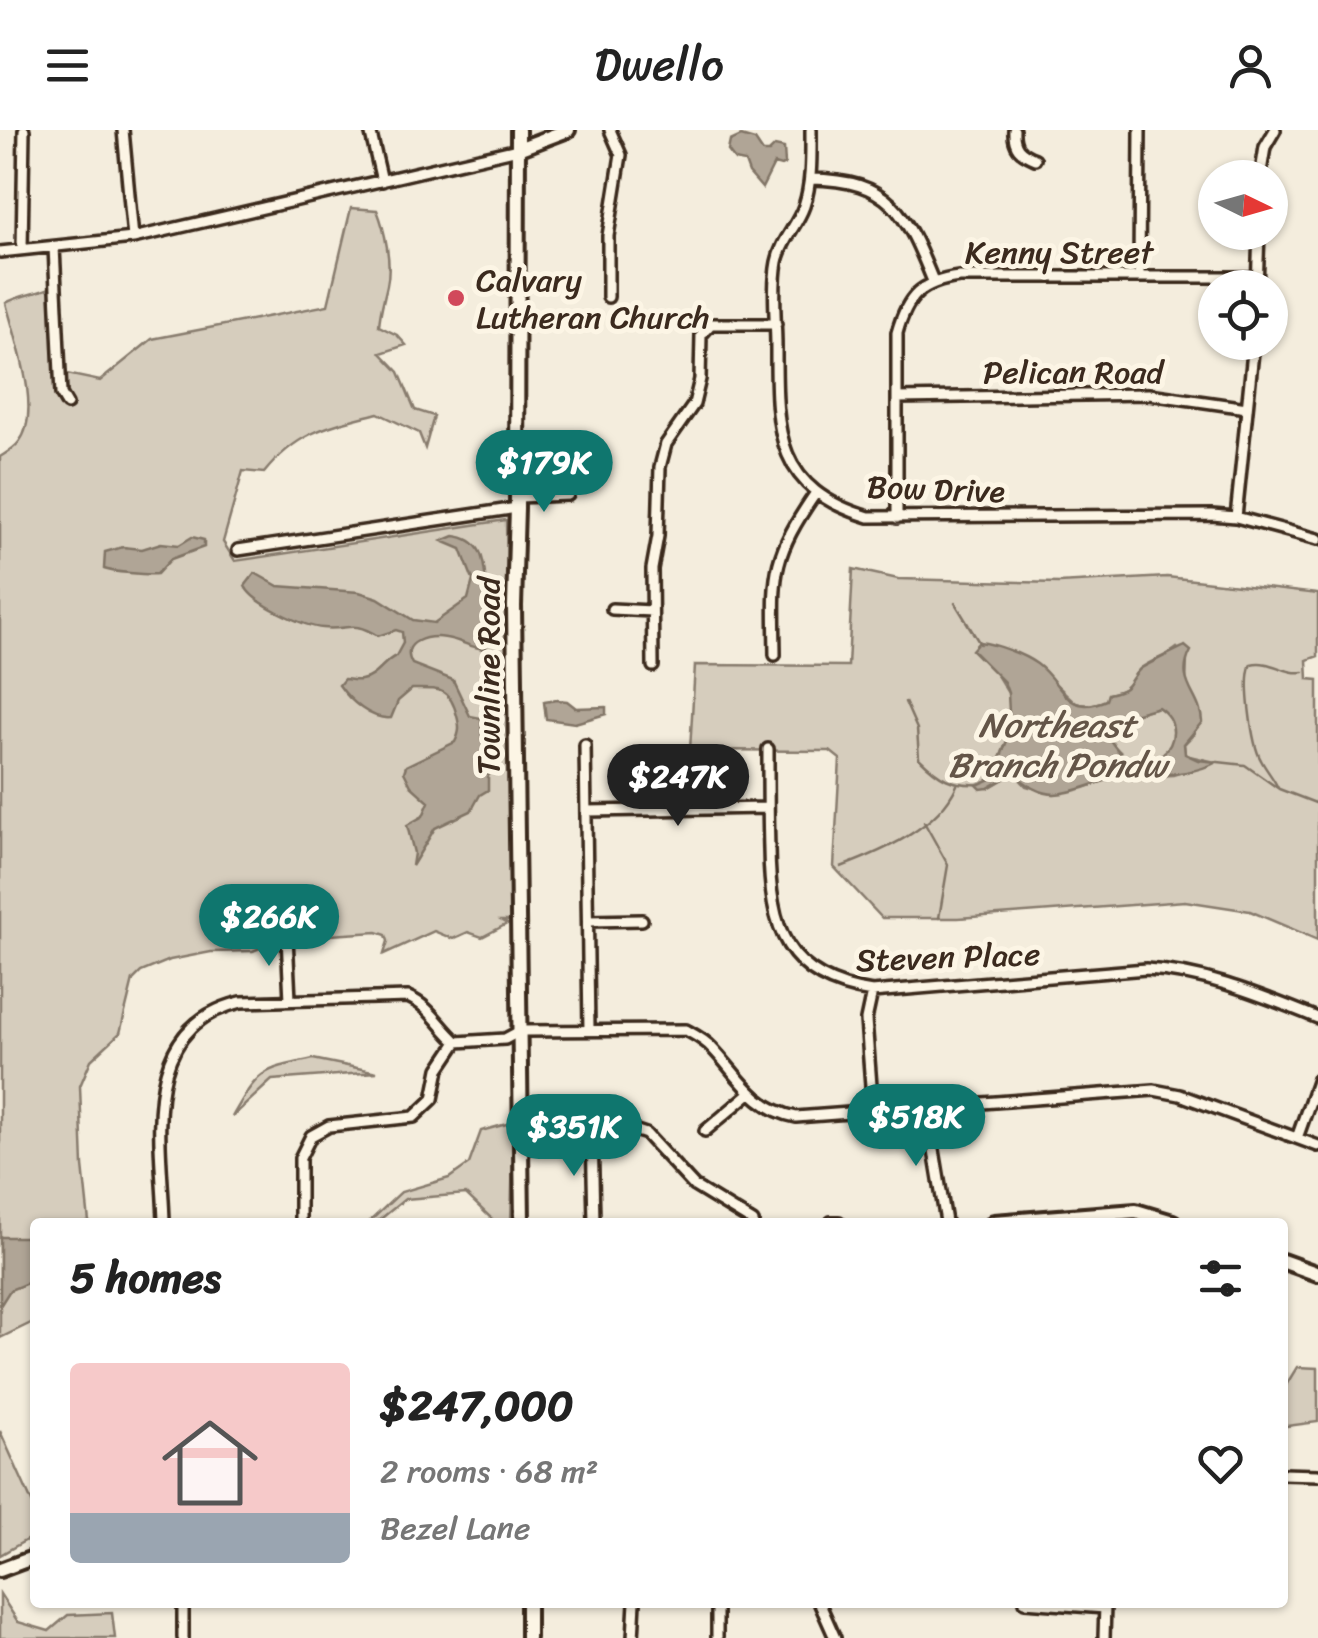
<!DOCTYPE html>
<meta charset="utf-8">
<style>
:root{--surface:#fff;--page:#f6f6f6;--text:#222;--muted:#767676;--line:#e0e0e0;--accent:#0f766e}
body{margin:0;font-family:Sriracha,sans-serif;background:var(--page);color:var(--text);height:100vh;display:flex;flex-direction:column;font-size:38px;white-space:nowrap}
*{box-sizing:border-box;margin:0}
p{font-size:32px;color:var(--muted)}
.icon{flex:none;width:55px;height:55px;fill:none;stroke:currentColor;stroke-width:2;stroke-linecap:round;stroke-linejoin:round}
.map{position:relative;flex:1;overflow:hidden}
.sheet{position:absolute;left:30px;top:1088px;width:1258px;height:390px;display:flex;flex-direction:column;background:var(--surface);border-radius:10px;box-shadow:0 2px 8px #0004}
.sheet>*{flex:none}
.needle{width:65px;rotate:95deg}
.controls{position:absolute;left:1198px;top:30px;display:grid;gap:20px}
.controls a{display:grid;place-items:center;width:90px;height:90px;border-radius:50%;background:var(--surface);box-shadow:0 2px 8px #0004;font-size:50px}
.price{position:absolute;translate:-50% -85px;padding:0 22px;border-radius:35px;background:var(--accent);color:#fff;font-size:32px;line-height:65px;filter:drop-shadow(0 2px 5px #0008)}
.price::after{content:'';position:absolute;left:50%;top:60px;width:30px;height:22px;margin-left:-15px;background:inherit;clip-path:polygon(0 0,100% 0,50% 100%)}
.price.active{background:#222;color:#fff}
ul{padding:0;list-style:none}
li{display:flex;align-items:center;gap:30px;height:250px;padding:0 40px}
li+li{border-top:2px solid var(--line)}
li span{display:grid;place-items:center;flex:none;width:280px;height:200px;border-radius:10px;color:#555}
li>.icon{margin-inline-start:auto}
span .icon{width:120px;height:120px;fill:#fffc;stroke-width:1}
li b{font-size:42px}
h2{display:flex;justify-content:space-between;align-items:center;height:120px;padding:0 40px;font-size:42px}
header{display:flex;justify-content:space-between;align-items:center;height:130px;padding:0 40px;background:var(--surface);font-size:45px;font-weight:600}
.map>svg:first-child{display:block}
.green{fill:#d6cdbd;stroke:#887c6e;stroke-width:2.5;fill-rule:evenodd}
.water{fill:#b0a596;stroke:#817466;stroke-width:2.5;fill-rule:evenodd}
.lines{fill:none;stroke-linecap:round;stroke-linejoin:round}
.stream{stroke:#817466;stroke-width:2.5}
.street-casing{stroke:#3b2a1e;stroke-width:16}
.secondary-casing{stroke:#3b2a1e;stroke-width:20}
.street{stroke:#fcf5e5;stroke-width:9}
.secondary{stroke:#fcf5e5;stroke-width:12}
.poi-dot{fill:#d1495b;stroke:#fcf5e5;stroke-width:4}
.labels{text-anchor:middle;stroke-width:10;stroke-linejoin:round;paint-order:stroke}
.street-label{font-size:32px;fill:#3b2a1e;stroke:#fcf5e5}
.poi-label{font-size:32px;fill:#3b2a1e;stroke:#fcf5e5;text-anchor:start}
.water-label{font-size:35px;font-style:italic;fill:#645548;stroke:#fcf5e5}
</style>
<header><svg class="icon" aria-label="menu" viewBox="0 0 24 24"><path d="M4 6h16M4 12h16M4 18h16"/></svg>Dwello<svg class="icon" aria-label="person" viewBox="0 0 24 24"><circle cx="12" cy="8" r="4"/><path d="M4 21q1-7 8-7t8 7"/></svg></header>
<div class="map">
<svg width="1318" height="1508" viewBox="0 0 1318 1508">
<rect width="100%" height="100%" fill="#f4eddd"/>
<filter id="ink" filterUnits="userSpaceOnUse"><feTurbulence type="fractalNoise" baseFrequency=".01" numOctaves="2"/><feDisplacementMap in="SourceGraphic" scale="20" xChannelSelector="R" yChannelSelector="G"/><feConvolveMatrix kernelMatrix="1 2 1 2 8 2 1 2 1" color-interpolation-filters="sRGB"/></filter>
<g filter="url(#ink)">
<path class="green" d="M351 78 377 80C385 100 392 133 387 155 384 169 380 181 379 196L397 205 406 215 381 223 399 242 415 280 434 286 425 318 419 303 378 283C328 296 298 301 264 343L243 341 223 412 235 431 506 390 512 791H502L507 794 482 807 468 802 453 809 434 801 384 824 388 811 386 805 377 802 283 808 253 821 211 822 170 830 141 842 133 850 120 903 91 930 80 956 83 1036 89 1092H35V1191L0 1208V327C6 323 15 318 19 312 43 282 15 208 6 173 21 164 38 164 54 156L57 242 100 251 152 209 328 175Z
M853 439 898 449 1059 453 1167 447 1318 464V526L1307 530 1308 549 1318 550V810L1250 781 1185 771 958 788H882L834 737 840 629 830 621 690 620 695 535 848 536ZM996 517 1031 531 1076 573C1088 577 1095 574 1107 570L1108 564C1134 559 1126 552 1140 539 1149 531 1166 527 1177 518L1187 528 1186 556 1194 604 1184 614 1185 625 1215 632 1173 645 1112 648 1084 658 1054 664 1026 656 1014 643 988 658 978 654 992 649 1010 603 1011 589 1008 563 995 542Z
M1158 577C1201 607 1143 666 1109 608L1110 596 1119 588Z
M313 929 377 942 272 950 232 987C259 940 260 940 313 929Z
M514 992 511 1092H495L466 1064 405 1069 377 1092H369L401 1062 449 1048 469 1034 481 1001Z
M1297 1237 1318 1238V1292L1287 1296 1283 1295V1260Z
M0 1301 35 1379V1405L0 1425Z
M0 1464 18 1492 49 1501 68 1485 112 1483 115 1508H0Z"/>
<path class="water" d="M741 6 755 10 763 22H769L775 16 784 18 785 34 781 36 774 34 762 58 749 43 745 32 735 30 728 21 730 11Z
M454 406C465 407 475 412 480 422 488 439 488 499 486 519 472 519 461 510 446 508 428 505 399 511 412 534L453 550 470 586 481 588 482 611 488 619V660L480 665 471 681 435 698 412 736 414 723 407 695 423 686 429 672 411 656 404 642 406 636 455 612C460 602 460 597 457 586 450 557 439 559 412 559L398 571 391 588C371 590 350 571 339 555L344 549C350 549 355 551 361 550 376 548 383 531 396 526L403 513 402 502 396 500 378 506C351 489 349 501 323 498 305 497 252 473 245 456L255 443 278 456 359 462 378 468 413 490 434 493 468 469 473 450 461 419 442 411Z
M192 407 204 410V417L171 429 157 444C147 445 111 442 104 439L105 422 123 417 142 419 161 413 179 415Z
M979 512C996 514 1023 524 1037 534 1063 553 1065 588 1106 570L1108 564C1134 559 1126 552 1140 539 1144 536 1181 518 1185 516L1191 521C1174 553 1201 564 1202 592L1184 614 1185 624 1198 630 1217 632C1185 649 1151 642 1116 648 1095 652 1076 663 1055 664 1039 664 1024 653 1014 643L988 658 981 659 977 655 991 649 994 644 1010 603 1008 563 1004 552 972 520ZM1158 577C1201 605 1142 665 1109 608L1110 596 1119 588Z
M557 570 567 571 576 578 606 577V584L575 593 546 589 544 572Z
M0 1107H35V1150L10 1160 0 1176Z"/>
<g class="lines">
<path class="stream" d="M955 473 980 514
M905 572 917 599 919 628C939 648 952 656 980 654
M1218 632 1245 635 1279 659 1318 674
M1278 658C1273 647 1266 640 1261 630 1252 615 1243 549 1251 534 1271 529 1284 545 1304 542
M924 692 948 735 939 788
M841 737C883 721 938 698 957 655"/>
<g class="street-casing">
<path id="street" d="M123 0 133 108
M370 0 382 51
M811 0C811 26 812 52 804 76 797 96 781 111 777 132 772 158 776 190 776 217 776 302 775 359 869 387L1212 385 1236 387 1318 409
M1014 0C1013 17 1020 23 1035 29
M1260 48 1265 17 1275 0
M810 49C891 50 905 82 933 151
M54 117 61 264 67 274
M22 119 24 0
M0 122 133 108 518 19
M1139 146 1140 0
M1257 158 1259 102
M608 167V106L621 25 610 0
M897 268 1149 264 1247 278
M518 367 568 365
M1236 387 1254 212
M897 388V203C907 166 921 152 959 147H1258
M238 420 517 378
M612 479 652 481
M775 525C774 446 769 431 815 364
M653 536 652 439 658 406 660 337 666 314 694 274 700 249 701 205 711 194H776
M585 615 589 900
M768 619C768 652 768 685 769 719 770 798 785 849 872 862L1146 839C1206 842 1262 866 1318 888
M587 681 768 678
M588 791 642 790
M287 807 290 870
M872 862 866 890 873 982
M927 978 946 1092
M592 1000 594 1092
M705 1001 750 963
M521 1008 558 1001 634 1000 646 1004 694 1056 753 1092
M1297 1008 1318 949
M164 1092C162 1010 136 897 241 872L408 867C430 876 439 896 457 912L505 909 520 901 686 900C695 905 705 910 712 918 739 946 755 979 796 987L1154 960 1180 965 1318 1016
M300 1092V1028L311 1006 329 996 414 987 433 969 439 939 457 912
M831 1092H839
M1282 1344 1318 1345
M819 1472 835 1508
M1025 1472 1105 1478
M183 1508V1472
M633 1508 635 1472
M717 1508V1472
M1104 1508 1105 1475"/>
</g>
<g class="secondary-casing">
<path id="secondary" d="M518 0 517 378 514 476 522 1092
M518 19 568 0
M994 1092 1136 1081 1173 1092
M1282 1131 1318 1144
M0 1440 35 1427
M528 1472V1508"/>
</g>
<use href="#street" class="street"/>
<use href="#secondary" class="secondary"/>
</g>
</g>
<circle class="poi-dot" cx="456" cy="168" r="10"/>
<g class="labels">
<g class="street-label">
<text x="1059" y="133">Kenny Street</text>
<text x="1073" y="253">Pelican Road</text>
<text transform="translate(936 359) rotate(2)" y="11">Bow Drive</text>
<text transform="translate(488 546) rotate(-90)" y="11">Townline Road</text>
<text transform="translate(948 827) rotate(-2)" y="11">Steven Place</text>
</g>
<g class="poi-label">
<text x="476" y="161">Calvary<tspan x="476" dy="37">Lutheran Church</tspan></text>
</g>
<g class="water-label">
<text x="1057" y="607">Northeast<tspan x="1057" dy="40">Branch Pondw</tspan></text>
</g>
</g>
</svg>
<div class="controls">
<a><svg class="needle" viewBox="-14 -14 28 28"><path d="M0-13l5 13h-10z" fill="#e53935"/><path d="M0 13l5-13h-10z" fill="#767676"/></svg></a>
<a><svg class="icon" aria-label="locate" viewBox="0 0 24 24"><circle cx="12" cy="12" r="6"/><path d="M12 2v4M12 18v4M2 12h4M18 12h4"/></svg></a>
</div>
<b class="price" style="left:544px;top:385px">$179K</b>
<b class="price active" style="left:678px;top:699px">$247K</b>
<b class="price" style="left:269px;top:839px">$266K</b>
<b class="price" style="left:916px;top:1039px">$518K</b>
<b class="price" style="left:574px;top:1049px">$351K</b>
<section class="sheet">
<h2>5 homes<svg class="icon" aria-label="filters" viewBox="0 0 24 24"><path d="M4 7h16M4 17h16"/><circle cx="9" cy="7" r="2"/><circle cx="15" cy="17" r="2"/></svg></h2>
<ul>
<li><span style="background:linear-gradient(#f6c9c9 75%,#9aa5b1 0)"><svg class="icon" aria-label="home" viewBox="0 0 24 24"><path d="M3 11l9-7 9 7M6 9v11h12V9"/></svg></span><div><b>$247,000</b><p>2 rooms · 68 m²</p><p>Bezel Lane</p></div><svg class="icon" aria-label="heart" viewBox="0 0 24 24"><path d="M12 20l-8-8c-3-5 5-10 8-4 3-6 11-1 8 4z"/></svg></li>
</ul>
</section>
</div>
